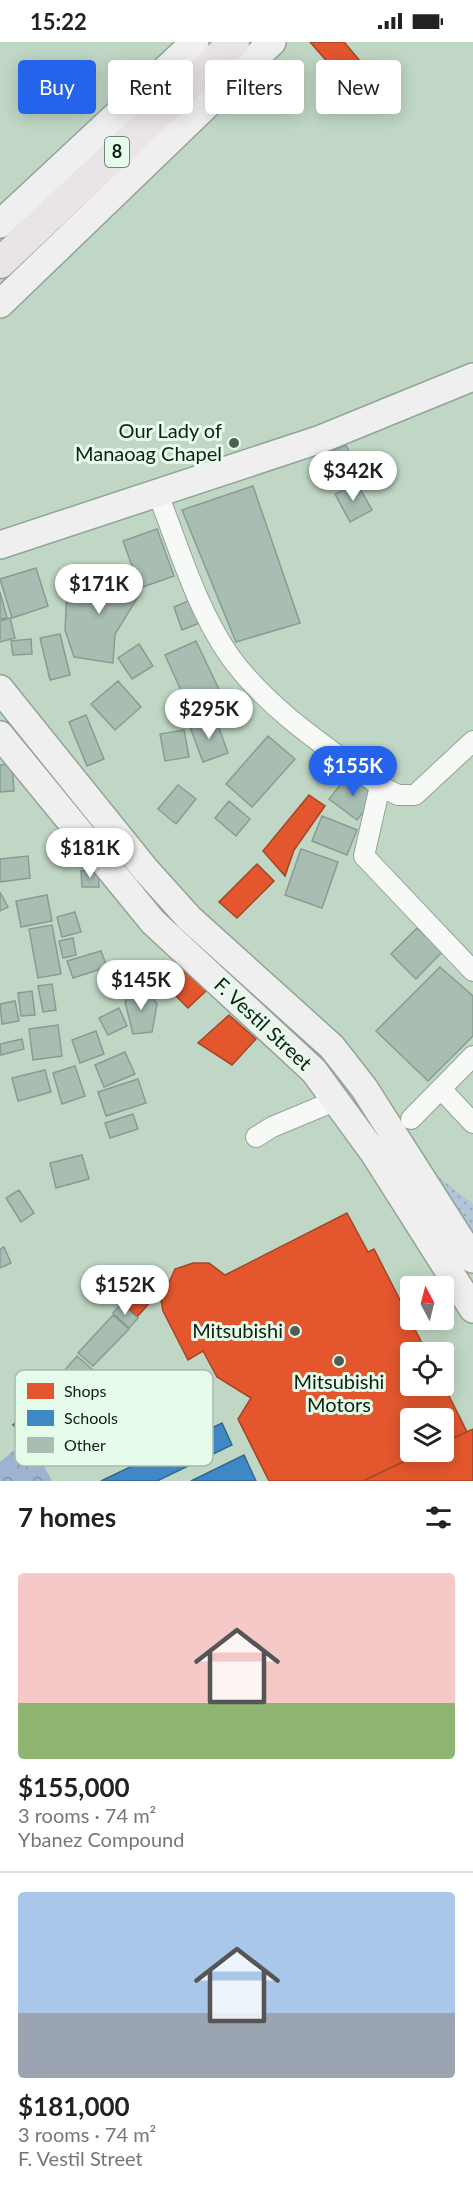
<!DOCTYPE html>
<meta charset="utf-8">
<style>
:root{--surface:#fff;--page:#f2f2f2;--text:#222;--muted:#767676;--line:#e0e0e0;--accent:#2563eb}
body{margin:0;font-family:Lato,sans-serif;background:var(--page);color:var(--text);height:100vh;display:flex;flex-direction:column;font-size:22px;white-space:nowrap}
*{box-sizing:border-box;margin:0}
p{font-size:20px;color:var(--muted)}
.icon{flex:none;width:33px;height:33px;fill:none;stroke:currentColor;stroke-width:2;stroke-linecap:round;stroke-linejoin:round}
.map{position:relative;height:1439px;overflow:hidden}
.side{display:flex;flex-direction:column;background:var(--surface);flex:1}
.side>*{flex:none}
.banner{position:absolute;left:18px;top:18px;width:438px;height:54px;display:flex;gap:12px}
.needle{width:39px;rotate:353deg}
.tools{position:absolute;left:400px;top:1234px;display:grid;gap:12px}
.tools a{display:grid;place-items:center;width:54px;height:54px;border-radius:6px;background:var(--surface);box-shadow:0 3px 15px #0003;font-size:30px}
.price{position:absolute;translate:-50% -51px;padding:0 14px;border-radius:21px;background:#fff;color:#222;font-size:20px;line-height:39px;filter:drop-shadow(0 2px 3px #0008)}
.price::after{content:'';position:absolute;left:50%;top:36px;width:18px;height:14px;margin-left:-9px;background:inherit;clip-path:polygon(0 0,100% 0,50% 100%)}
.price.selected{background:var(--accent);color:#fff}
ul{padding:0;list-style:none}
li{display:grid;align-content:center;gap:12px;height:318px;padding:0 18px}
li+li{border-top:2px solid var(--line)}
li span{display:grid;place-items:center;height:186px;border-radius:6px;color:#555}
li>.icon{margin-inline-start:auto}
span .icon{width:108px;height:108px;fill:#fffc;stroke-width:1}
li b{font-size:26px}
h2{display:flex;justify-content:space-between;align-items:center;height:72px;padding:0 18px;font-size:26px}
.chip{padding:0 21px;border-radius:6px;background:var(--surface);box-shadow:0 3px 15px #0003;font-size:21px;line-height:54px}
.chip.selected{background:var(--accent);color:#fff}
.status{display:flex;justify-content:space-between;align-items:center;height:42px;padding:0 30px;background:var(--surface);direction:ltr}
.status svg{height:16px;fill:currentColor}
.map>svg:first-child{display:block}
.grass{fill:url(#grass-dots)}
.forest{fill:url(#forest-crowns)}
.shops{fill:#e4572e;stroke:#a44626;stroke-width:1.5}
.schools{fill:#3f88c5;stroke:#316890;stroke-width:1.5}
.building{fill:#a8beb2;stroke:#889d91;stroke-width:1.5}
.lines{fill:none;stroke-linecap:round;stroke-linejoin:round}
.street-casing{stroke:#92a496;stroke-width:22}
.secondary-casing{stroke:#92a496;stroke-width:30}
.primary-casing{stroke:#9e9da0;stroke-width:33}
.street{stroke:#f6f9f6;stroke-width:20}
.secondary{stroke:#efeff0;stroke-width:27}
.primary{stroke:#e9e4e8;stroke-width:30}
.poi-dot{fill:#4d5f51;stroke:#e6fceb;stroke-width:2}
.labels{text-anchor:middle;stroke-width:6;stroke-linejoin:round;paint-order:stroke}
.shield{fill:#e6fceb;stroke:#506154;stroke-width:1.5}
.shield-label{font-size:18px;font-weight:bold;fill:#0f1f13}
.poi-label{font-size:20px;fill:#0f1f13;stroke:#e6fceb;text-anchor:end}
.street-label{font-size:20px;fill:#0f1f13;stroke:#e6fceb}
.key{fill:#e6fceb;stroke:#a6baaa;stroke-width:1.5}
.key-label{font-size:16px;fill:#0f1f13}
</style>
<div class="status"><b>15:22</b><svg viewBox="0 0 49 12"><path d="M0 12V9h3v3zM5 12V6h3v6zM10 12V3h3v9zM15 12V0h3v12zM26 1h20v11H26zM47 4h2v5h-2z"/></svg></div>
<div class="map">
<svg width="473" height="1439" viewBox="0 0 473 1439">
<defs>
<pattern id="grass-dots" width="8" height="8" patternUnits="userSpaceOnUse" patternTransform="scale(1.5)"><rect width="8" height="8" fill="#b3c5d8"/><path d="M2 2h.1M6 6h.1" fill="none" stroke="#99a9b8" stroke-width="1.8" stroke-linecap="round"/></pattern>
<pattern id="forest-crowns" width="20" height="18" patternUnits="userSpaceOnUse" patternTransform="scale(1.5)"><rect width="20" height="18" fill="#9eb3d2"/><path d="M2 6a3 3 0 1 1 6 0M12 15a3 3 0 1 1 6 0" fill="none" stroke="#7f91a9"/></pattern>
</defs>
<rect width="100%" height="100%" fill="#c0d7c5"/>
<path class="grass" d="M426 1125 473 1162V1195Z"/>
<path class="forest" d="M29 1396 52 1439H0V1420Z"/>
<path class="shops" d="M310 0H344L371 32 352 48Z
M309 753 325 764 294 808 285 834 263 809Z
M257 822 274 839 237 876 219 860Z
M187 927 207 948 188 966 168 946Z
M229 973 256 997 232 1023 198 1001Z
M347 1171 368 1210 374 1207 427 1311H411V1344H444L467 1390 444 1400V1377H411V1410H424L363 1439H269L238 1377 251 1356 217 1335 203 1309 188 1318 163 1269 161 1258 175 1227 193 1221H209L225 1233Z
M132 1241 152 1258 137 1275 117 1257Z
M473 1387V1439H363L424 1410H444V1400Z"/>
<path class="schools" d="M61 1333 75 1346 28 1396 13 1383Z
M222 1381 232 1403 157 1439H101Z
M244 1413 256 1439H191Z"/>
<path class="building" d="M346 403 359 431 332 443 319 415Z
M357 441 372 468 350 480 335 452Z
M253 444 300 581 236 600 182 468Z
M157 487 174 534 140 546 123 499Z
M119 525 141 550 115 592 113 621 74 615 65 588 67 550Z
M36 526 48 564 12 576 0 537Z
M0 550 7 576 0 577Z
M193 557 202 580 182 588 174 565Z
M10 576 15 596 0 600V579Z
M60 592 70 633 50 638 40 596Z
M31 597 32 612 13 613 11 599Z
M196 599 224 658 192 673 165 613Z
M139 602 153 624 132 637 118 616Z
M118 639 141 665 115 688 91 662Z
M86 673 104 717 87 724 69 680Z
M215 675 228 711 203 720 190 685Z
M184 688 189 715 165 719 160 692Z
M268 694 295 717 252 765 226 742Z
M12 722 14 749 0 750V723Z
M349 732 376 753 357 778 329 757Z
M178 743 196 757 176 782 158 767Z
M229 759 250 777 236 794 215 776Z
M322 774 357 788 347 813 312 799Z
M301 807 338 820 322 866 285 853Z
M28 814 30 836 0 840V817Z
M98 828 99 845H82L81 829Z
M0 850 8 865 0 869Z
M47 853 52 879 21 885 16 859Z
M75 870 81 890 62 895 57 875Z
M52 883 61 932 38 936 29 887Z
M417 886 442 910 416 937 391 912Z
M73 896 76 913 63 916 59 899Z
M101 909 107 925 73 936 67 919Z
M440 925 473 954V994L428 1039 376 989Z
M52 942 56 968 43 970 38 944Z
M132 947H147L157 962 152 990 133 992 125 960Z
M32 949 35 973 21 974 18 951Z
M15 959 19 979 2 982 0 962Z
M119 966 127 984 108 993 99 976Z
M58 983 62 1014 33 1018 29 987Z
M96 989 104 1012 80 1021 72 998Z
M22 997 24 1007 1 1013 0 1002Z
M125 1010 135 1032 104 1045 95 1023Z
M75 1024 85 1054 62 1062 53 1031Z
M45 1028 51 1050 18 1059 12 1036Z
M138 1037 146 1061 106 1074 98 1050Z
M133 1072 138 1087 110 1096 105 1081Z
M82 1113 89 1137 56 1146 50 1121Z
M19 1148 34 1171 21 1180 6 1156Z
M4 1205 11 1221 0 1226V1207Z
M121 1262 138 1276 129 1286 113 1271Z
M113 1273 129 1287 93 1324 78 1311Z
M77 1314 93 1328 79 1343 64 1329Z"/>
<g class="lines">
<g class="street-casing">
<path id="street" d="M158 452C179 506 197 568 231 616 270 669 328 706 380 744L398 753H415L473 699
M380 744 364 814 473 929
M441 1047 473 1081
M411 1077 473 1014
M256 1095 272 1085 337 1058"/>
</g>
<g class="secondary-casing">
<path id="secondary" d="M0 182 195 0
M0 262 272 0
M0 503 321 397 473 335
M0 647 145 827 189 876 332 1005 364 1046 473 1217
M0 693 153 880 314 1029 374 1111 473 1267"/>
</g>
<g class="primary-casing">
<path id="primary" d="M0 221 234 0"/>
</g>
<use href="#street" class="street"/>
<use href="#secondary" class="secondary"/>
<use href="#primary" class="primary"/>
</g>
<g class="poi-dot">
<circle cx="234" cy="401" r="6"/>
<circle cx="295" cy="1289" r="6"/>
<circle cx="339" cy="1319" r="6"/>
</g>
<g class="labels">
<rect class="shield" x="105" y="95" width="24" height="30" rx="4.5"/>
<g class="shield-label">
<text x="117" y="116">8</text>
</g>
<g class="poi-label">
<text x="222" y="396">Our Lady of<tspan x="222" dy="23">Manaoag Chapel</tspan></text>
<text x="283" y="1296">Mitsubishi</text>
<text x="339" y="1347" text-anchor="middle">Mitsubishi<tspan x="339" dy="23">Motors</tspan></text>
</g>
<g class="street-label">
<text transform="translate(263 982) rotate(43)" y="7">F. Vestil Street</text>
</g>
</g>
<rect x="15" y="1328" width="198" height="96" rx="9" class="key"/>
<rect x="27" y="1341" width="27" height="16" fill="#e4572e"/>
<rect x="27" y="1368" width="27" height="16" fill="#3f88c5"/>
<rect x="27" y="1395" width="27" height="16" fill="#a8beb2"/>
<g class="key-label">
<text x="64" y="1355">Shops</text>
<text x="64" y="1382">Schools</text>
<text x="64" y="1409">Other</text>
</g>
</svg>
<div class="tools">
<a><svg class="needle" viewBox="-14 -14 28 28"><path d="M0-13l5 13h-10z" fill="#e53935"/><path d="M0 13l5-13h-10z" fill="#767676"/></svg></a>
<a><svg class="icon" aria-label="locate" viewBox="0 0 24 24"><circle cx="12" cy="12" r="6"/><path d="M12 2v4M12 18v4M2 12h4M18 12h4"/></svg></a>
<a><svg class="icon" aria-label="layers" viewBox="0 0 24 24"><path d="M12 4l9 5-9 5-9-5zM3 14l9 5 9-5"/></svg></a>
</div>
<b class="price" style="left:353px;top:460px">$342K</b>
<b class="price" style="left:99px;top:573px">$171K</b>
<b class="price" style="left:209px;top:698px">$295K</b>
<b class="price selected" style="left:353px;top:755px">$155K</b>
<b class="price" style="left:90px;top:837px">$181K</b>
<b class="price" style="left:141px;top:969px">$145K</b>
<b class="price" style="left:125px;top:1274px">$152K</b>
<div class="banner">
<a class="chip selected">Buy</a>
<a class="chip">Rent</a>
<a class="chip">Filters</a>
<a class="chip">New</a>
</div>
</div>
<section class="side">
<h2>7 homes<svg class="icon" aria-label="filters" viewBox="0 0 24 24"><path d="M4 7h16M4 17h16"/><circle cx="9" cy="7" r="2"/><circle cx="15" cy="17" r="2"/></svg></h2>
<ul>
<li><span style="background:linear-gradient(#f6c9c9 70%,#8fb573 0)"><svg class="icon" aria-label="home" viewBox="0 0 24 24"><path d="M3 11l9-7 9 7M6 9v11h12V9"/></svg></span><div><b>$155,000</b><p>3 rooms · 74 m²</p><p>Ybanez Compound</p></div></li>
<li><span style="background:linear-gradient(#a9c7e8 65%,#9aa5b1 0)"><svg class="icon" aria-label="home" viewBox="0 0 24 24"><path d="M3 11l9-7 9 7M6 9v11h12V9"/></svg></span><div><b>$181,000</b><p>3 rooms · 74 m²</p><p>F. Vestil Street</p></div></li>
</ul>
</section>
